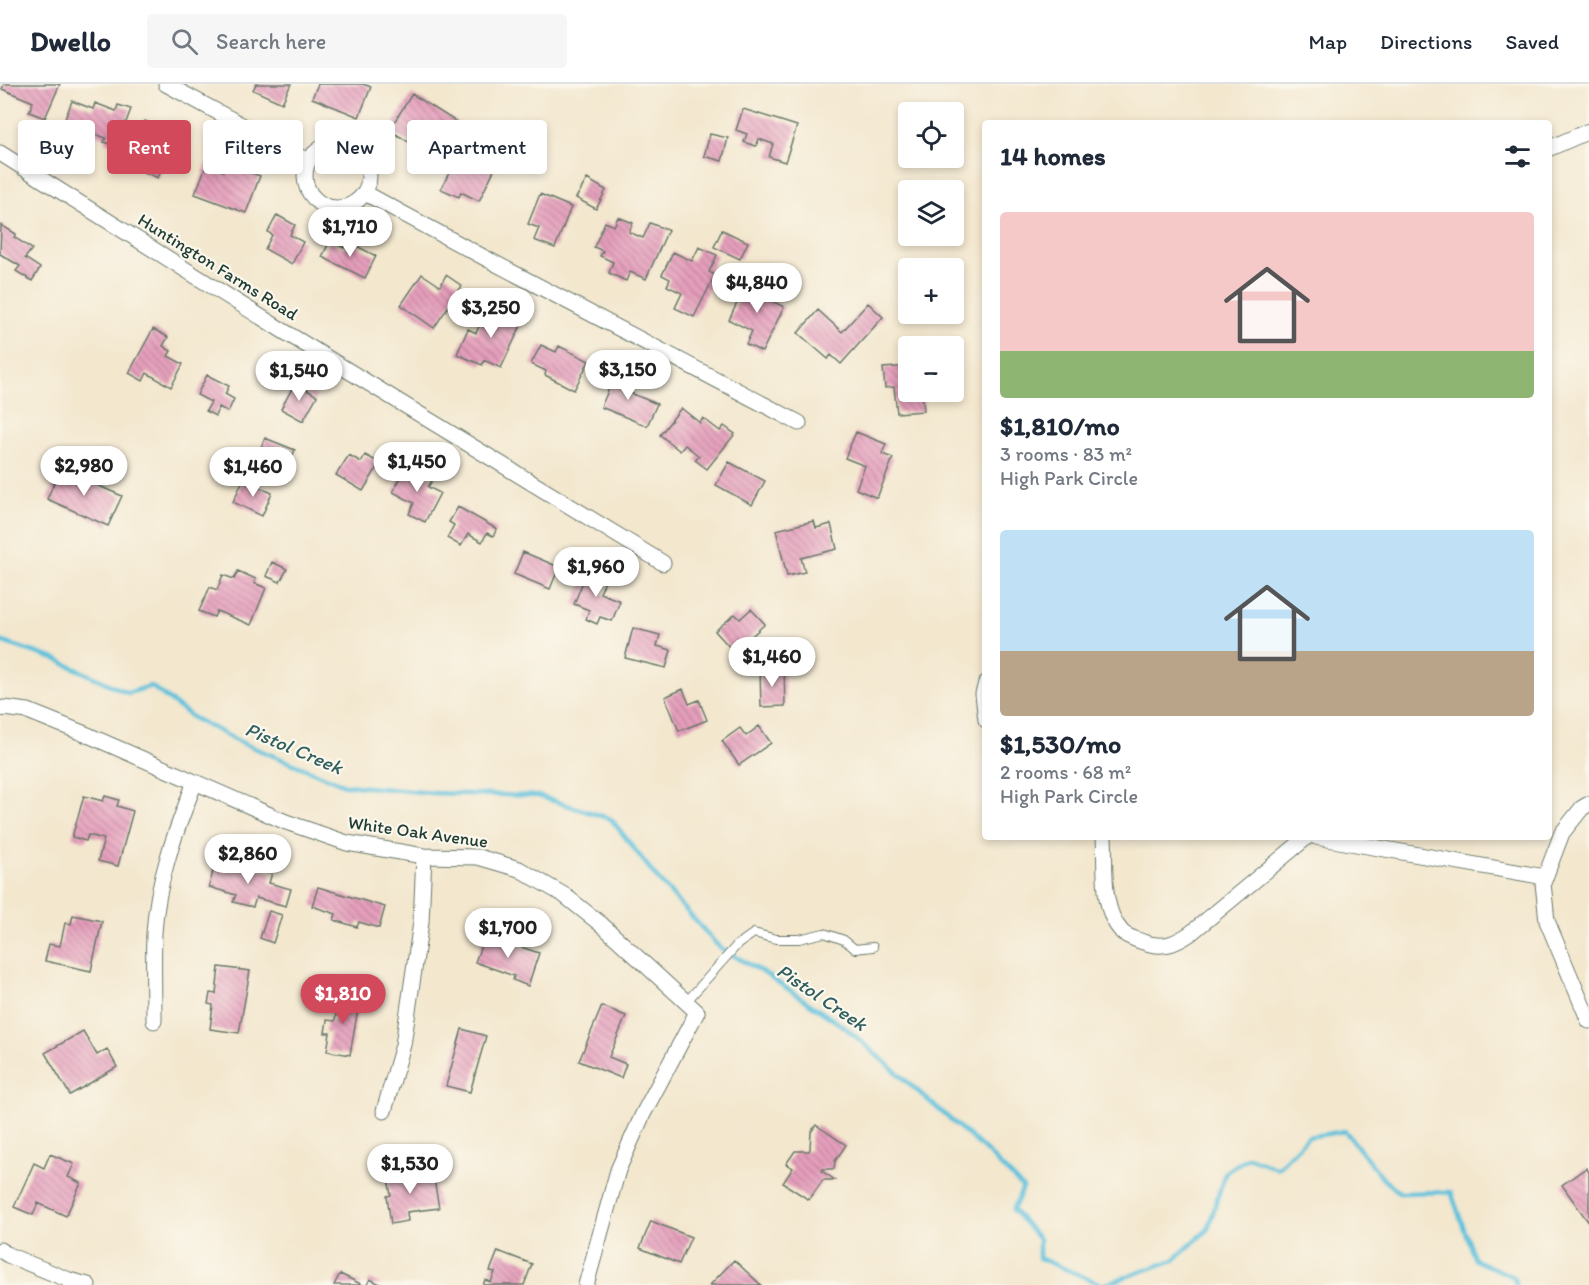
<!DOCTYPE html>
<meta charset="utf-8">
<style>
:root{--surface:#fff;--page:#f6f6f7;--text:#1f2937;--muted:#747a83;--line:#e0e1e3;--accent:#d1495b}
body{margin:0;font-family:Itim,sans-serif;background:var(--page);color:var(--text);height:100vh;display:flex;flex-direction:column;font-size:22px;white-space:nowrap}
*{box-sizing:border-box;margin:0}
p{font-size:20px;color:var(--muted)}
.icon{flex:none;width:33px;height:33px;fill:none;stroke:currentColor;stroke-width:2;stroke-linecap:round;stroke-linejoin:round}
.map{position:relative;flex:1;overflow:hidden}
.panel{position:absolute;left:982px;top:36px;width:570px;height:720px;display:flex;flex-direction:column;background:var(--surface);border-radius:6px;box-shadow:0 3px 9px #0003}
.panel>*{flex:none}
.banner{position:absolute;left:18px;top:36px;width:570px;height:54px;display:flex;gap:12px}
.tools{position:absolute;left:898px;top:18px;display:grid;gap:12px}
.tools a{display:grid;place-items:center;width:66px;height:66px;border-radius:6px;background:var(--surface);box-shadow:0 3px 9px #0003;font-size:30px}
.price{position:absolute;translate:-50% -51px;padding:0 14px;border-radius:21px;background:#fff;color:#222;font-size:20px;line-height:39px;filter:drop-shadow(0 2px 3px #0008)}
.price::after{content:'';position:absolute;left:50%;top:36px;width:18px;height:14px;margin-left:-9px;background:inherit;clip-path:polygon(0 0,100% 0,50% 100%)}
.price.current{background:var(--accent);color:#fff}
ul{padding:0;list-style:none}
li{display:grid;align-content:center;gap:12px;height:318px;padding:0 18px}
li span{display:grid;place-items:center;height:186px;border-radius:6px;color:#555}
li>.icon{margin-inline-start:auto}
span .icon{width:108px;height:108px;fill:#fffc;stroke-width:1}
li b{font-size:26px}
h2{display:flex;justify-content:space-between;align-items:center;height:72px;padding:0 18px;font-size:26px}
.pill{padding:0 21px;border-radius:6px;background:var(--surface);box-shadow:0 3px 9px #0003;font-size:21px;line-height:54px}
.pill.current{background:var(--accent);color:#fff}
header{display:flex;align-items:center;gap:36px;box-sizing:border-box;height:84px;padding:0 30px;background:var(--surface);border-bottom:2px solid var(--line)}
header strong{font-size:28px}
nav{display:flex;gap:33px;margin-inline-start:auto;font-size:21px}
.search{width:420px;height:54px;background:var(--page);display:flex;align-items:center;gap:15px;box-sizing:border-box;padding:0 21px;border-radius:6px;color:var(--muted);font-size:22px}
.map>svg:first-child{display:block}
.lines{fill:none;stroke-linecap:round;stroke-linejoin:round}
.stream{stroke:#5dc1dc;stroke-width:4.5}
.building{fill:url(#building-back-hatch)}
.service-casing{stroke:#69786a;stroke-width:10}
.minor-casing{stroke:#69786a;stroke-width:17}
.service{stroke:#fff;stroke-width:8}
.minor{stroke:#fff;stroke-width:15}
.labels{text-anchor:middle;stroke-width:4.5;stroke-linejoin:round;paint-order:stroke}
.street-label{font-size:18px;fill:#1f3d34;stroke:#fbf7ec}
.water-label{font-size:20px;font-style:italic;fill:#2e5e5e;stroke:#fbf7ec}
</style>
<header>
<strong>Dwello</strong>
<div class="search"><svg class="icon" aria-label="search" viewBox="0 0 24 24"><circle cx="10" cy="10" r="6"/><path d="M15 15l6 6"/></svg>Search here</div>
<nav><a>Map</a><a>Directions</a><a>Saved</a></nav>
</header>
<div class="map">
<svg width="1589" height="1201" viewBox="0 0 1589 1201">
<defs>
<pattern id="building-back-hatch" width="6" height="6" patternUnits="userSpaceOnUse" patternTransform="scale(1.5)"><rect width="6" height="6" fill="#e69fbc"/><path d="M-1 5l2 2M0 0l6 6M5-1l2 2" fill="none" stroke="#ba839a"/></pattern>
</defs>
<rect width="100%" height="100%" fill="#fbf7ec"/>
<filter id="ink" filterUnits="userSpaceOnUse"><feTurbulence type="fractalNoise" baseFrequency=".0167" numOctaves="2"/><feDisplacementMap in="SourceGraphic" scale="12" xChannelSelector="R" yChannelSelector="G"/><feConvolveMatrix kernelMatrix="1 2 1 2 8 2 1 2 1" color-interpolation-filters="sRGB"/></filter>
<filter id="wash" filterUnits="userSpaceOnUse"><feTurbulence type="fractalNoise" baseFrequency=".008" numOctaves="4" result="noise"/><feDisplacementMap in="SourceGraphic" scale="24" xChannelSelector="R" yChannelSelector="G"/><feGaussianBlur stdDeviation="1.35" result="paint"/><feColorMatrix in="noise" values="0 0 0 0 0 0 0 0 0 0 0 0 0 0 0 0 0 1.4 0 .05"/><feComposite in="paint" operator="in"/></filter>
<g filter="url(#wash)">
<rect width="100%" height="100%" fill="#f3e7ce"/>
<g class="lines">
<path class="stream" d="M0 557 55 575 128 609 151 602 193 634 242 659 345 701 433 709 538 712 611 735 657 794 719 863 764 889 847 945 984 1065 1023 1104 1013 1126 1039 1155V1174L1103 1201 1174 1176 1208 1145 1225 1089 1248 1073 1277 1084 1308 1053 1345 1047 1384 1096 1400 1109 1451 1108 1475 1176 1514 1193 1516 1201"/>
</g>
<g id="blocks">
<path class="building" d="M4 0H60L45 34 29 28 33 18 2 5Z
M256 0H291L282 19 253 6Z
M318 0H363L371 3 359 33 312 14Z
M412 10 458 39 441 66 425 57 420 65 389 46Z
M72 17 93 25 95 19 116 27 118 21 131 25 117 62 104 58 106 54 87 47 84 57 60 48Z
M743 25 797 42 785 78 769 73 773 60 759 55 756 62 744 58 747 50 736 46Z
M145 37 186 54 174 84 163 80 158 94 141 87 145 76 131 71Z
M710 50 728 54 722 77 704 72Z
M459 69 494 86 479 117 461 108 459 113 441 105Z
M226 79 260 92 246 129 195 110 207 80 223 87Z
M587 95 606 106 596 125 576 114Z
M540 110 571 123 555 164 534 156 539 144 528 140Z
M277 131 295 141 290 151 303 158 292 180 265 165 272 151 268 148Z
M618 133 633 139 629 148 643 154 650 139 668 146 646 195 630 188 626 197 609 189 613 178 600 172 603 167 594 163 605 138 614 142Z
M1 141 16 150 14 153 32 165 25 174 40 184 32 197 16 187 20 182 0 170Z
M722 146 748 158 740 175 714 163Z
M330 157 344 164 347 157 376 172 365 194 322 173Z
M699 163 717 171 709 188 715 191 694 233 675 224 682 209 667 202 670 195 662 191 673 168 692 177Z
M422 190 440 202 446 191 462 202 434 244 401 221Z
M750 192 768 201 762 212 784 223 762 268 746 260 752 247 729 236Z
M868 219 883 233 841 280 831 271 828 275 798 249 818 226 842 248Z
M486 227 501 233 503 228 523 237 501 284 484 276 482 281 457 270 468 245 476 249Z
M153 245 168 253 163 262 171 267 168 272 183 280 171 303 147 289 143 297 129 289Z
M541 261 556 268 559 262 589 277 574 306 545 291 546 287 531 280Z
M909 282V308H922L924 327 897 329 894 303 885 304 883 284Z
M617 286 634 294 628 308 657 320 647 342 601 323Z
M207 291 229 302 225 310 234 315 228 328 219 323 215 332 206 327 211 318 197 311Z
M295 299 317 312 303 337 281 325Z
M681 324 700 339 703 334 720 347 724 342 735 350 707 385 695 376 699 372 685 361 680 367 660 351Z
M856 348 886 360 882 370 893 374 877 414 856 405 865 382 845 374Z
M265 354 295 366 286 388 256 376Z
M349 371 361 378 365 371 380 379 363 407 336 391Z
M729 378 765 397 752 421 716 401Z
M407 382 433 395 428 403 440 409 425 438 409 430 414 419 393 408Z
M60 385 122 412 108 442 47 415Z
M243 396 272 409 262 432 233 418Z
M458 423 497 445 493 452 487 449 482 458 468 450 461 462 447 454 454 441 449 438Z
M814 437 816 444 831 440 837 465 801 474 805 488 787 492 776 446Z
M523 468 559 483 550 505 514 490Z
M272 478 287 485 280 498 266 492Z
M588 485 607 493 600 509 620 517 612 537 600 533 597 540 586 535 589 526 574 520Z
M238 487 256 495 254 499 266 504 251 541 217 527 214 533 199 527 210 503 217 506 223 491 234 495Z
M751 525 765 540 734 568 715 547 735 530 740 535Z
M633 544 660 551 657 562 671 566 666 584 625 574Z
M784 584 785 622 761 623 760 585Z
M683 605 689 620 699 616 707 636 679 647 665 613Z
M759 642 771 659 739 681 722 657 740 644 746 652Z
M84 712 103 717 105 712 119 716 117 722 133 727 118 782 98 777 104 755 88 751 86 757 72 753Z
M215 779 238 786 240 779 272 789 269 799 291 805 286 822 256 814 253 823 233 818 236 811 209 803Z
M318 803 385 823 379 844 359 838 357 843 334 836 336 830 312 822Z
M269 827 282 831 273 859 260 854Z
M73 831 102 837 91 887 45 877 49 860 60 862 65 839 71 840Z
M485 851 539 869 528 902 513 896 514 892 475 878Z
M219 883 250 887 239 949 210 945 213 921 208 920 210 909 216 910Z
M339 910 360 913 350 971 327 967 330 949H325L327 936 335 937Z
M602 922 626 932 609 973 626 980 621 994 579 977Z
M462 945 486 952 470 1008 446 1002Z
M83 947 97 971 107 965 117 983 70 1011 45 969Z
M816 1041 846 1061 835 1077 834 1085H823L822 1087 835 1096H823L809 1116 783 1099 793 1084 786 1080 795 1067H809L810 1065 811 1048Z
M50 1070 74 1080 68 1093 81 1099 66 1132 38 1119 33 1131 14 1123 34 1079 44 1084Z
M1586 1084 1589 1088V1139L1562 1101Z
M405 1086 406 1093 424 1091V1096L434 1095 439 1124 407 1128 408 1137 391 1140 387 1112 391 1111 387 1089Z
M651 1137 691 1153 679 1180 640 1164Z
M498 1167 532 1180 524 1201H483L485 1196 491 1198 495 1188 490 1187Z
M734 1176 761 1201H710Z
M340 1190 363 1201H334Z
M370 1195 382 1201H367Z"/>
</g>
</g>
<g filter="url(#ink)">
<use href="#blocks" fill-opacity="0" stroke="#69786a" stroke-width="1.5"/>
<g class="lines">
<g class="service-casing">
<path id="service" d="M686 918 737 861 754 849 776 855H799L824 849 844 856 855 865 873 863"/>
</g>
<g class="minor-casing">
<path id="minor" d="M166 0 308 77
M305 92a32 32 0 1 1 64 0a32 32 0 1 1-64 0Z
M1550 64 1589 47
M0 69 280 245 663 479
M365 109 487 175 799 339
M986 599 983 610 986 636
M0 625 4 624 28 627 90 652 286 738 347 759 424 772 478 773 519 785 564 811 602 841 697 928 643 1030 618 1086 586 1201
M1589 720 1582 724 1562 749 1543 799 1547 837 1589 937
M1104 753C1106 783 1100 824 1122 848 1127 853 1136 855 1143 858 1163 865 1175 860 1191 849L1307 753
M1316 753 1545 793
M154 937C154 908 153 878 154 849 157 796 176 746 195 698
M384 1027 403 961 421 838 424 772
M0 1166 8 1171 69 1196 88 1201"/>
</g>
<use href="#service" class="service"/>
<use href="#minor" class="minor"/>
</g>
</g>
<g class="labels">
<g class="street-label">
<text transform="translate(218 183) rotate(32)" y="6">Huntington Farms Road</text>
<text transform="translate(418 748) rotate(8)" y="6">White Oak Avenue</text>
</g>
<g class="water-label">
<text transform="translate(294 664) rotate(23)" y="7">Pistol Creek</text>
<text transform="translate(822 913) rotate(34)" y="7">Pistol Creek</text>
</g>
</g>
</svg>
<div class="tools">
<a><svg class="icon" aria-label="locate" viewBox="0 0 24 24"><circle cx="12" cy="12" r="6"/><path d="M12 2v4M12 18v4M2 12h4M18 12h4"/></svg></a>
<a><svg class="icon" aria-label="layers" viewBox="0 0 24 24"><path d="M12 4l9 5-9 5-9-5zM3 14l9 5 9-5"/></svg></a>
<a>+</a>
<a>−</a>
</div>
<b class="price" style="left:350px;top:174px">$1,710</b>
<b class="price" style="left:757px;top:230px">$4,840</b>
<b class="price" style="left:491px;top:255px">$3,250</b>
<b class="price" style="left:628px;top:317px">$3,150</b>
<b class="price" style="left:299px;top:318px">$1,540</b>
<b class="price" style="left:417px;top:409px">$1,450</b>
<b class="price" style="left:84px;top:413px">$2,980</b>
<b class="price" style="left:253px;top:414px">$1,460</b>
<b class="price" style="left:596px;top:514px">$1,960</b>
<b class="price" style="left:772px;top:604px">$1,460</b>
<b class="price" style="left:248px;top:801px">$2,860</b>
<b class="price" style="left:508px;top:875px">$1,700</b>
<b class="price current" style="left:343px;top:941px">$1,810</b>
<b class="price" style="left:410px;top:1111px">$1,530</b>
<div class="banner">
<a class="pill">Buy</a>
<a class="pill current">Rent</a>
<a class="pill">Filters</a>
<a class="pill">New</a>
<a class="pill">Apartment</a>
</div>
<section class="panel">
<h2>14 homes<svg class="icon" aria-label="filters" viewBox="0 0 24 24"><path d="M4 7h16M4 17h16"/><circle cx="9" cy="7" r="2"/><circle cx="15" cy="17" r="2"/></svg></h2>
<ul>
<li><span style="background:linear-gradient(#f6c9c9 75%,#8fb573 0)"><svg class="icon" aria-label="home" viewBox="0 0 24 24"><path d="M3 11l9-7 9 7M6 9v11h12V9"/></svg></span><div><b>$1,810/mo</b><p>3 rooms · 83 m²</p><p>High Park Circle</p></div></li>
<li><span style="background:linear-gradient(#bfe0f5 65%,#b9a48a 0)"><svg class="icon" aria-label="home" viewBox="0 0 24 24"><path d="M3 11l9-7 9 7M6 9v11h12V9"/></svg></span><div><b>$1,530/mo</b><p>2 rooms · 68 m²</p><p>High Park Circle</p></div></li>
</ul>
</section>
</div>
